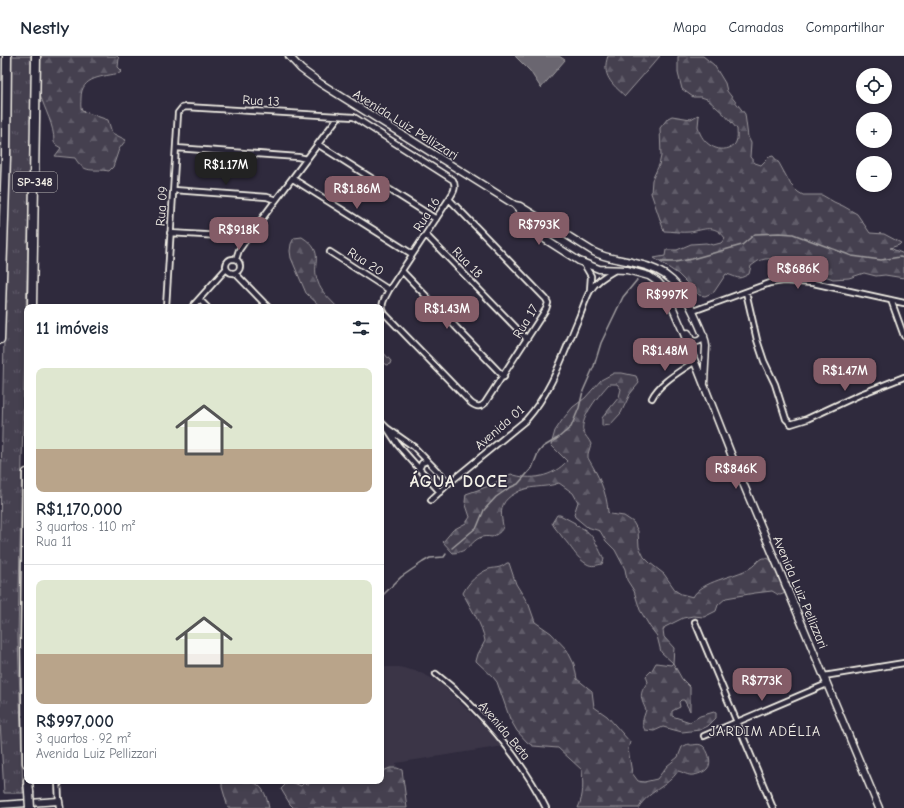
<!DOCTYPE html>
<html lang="pt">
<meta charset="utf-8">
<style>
:root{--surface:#fff;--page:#f2f2f3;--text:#1f2937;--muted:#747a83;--line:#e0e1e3;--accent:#845c67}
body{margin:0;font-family:"Comic Neue",sans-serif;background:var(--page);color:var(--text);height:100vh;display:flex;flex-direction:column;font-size:15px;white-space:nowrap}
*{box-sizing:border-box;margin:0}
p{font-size:13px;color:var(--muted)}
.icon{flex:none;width:22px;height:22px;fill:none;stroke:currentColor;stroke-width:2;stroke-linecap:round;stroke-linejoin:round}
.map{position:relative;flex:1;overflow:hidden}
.details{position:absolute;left:24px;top:248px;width:360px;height:480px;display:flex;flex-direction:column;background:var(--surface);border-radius:8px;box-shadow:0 2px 6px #0003}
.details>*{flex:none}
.tools{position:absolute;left:856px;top:12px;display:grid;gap:8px}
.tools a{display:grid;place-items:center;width:36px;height:36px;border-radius:50%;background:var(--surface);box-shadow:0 2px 6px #0003;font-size:20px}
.price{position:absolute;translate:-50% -34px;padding:0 9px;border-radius:8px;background:var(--accent);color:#fff;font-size:13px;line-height:26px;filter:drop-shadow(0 1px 2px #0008)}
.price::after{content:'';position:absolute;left:50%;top:24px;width:12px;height:9px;margin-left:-6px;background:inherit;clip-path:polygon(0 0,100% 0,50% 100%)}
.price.on{background:#222;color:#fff}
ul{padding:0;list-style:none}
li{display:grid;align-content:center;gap:8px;height:212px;padding:0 12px}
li+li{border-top:1px solid var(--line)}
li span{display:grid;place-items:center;height:124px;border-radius:8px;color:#555}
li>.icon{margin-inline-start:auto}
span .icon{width:72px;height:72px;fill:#fffc;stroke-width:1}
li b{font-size:17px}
h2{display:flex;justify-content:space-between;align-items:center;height:48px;padding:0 12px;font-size:17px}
header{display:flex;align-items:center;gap:24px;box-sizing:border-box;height:56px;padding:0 20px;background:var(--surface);border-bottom:1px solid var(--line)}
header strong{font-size:19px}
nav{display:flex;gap:22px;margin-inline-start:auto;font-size:14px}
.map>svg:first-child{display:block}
.built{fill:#3b3647}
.grass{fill:url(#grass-tufts);stroke:#9c989c}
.forest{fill:url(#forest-firs);stroke:#9c989c}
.water{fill:#6a6670;stroke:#a19ea0}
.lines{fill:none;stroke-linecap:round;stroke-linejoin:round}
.stream{stroke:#a19ea0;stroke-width:1.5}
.minor-casing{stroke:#f4f1e8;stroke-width:8}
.secondary-casing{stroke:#f4f1e8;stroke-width:9}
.motorway-casing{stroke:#f4f1e8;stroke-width:11}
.minor{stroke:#2f2a3d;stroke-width:4.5}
.secondary{stroke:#2f2a3d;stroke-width:6}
.motorway{stroke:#2f2a3d;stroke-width:8}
.motorway-bridge-casing{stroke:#f4f1e8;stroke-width:11;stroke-linecap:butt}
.motorway-bridge{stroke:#2f2a3d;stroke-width:8}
.labels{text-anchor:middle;stroke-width:3;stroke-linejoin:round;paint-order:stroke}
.shield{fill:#2f2a3d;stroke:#b9b5b5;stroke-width:1}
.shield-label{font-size:12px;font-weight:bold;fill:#f4f1e8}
.street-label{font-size:13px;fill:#f4f1e8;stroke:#2f2a3d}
.neighbourhood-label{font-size:14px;letter-spacing:1px;fill:#f4f1e8;stroke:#2f2a3d}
.district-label{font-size:17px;font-weight:bold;letter-spacing:1px;fill:#f4f1e8;stroke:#2f2a3d}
</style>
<header>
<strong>Nestly</strong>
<nav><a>Mapa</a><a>Camadas</a><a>Compartilhar</a></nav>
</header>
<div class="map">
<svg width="904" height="752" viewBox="0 0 904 752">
<defs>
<pattern id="grass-tufts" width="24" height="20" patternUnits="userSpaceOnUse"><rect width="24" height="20" fill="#454050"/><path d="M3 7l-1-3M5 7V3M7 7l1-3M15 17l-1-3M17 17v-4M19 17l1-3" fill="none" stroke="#605c69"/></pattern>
<pattern id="forest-firs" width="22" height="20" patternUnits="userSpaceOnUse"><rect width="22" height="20" fill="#454050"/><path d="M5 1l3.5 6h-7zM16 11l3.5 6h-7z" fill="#605c69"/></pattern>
</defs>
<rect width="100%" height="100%" fill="#2f2a3d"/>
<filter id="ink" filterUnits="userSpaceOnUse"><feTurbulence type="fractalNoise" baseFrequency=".025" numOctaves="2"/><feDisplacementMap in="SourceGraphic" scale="8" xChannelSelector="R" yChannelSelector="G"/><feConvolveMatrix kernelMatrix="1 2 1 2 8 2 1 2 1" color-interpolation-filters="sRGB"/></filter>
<g filter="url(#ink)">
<path class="built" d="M381 611H399L419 616 435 624 442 629 504 690 396 707 398 723 381 720Z"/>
<path class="grass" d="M10 0H31L32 37 22 402 18 580 23 737H4L0 666V473Z"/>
<path class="forest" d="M36 0H117L119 2 118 11 122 15 120 17C103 21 81 20 81 42 81 47 80 51 82 55L108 64 112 77 126 84 119 93 113 111 109 115C93 112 85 119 75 102L55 100 61 92 56 89 54 86C54 68 45 55 40 38 37 26 36 12 36 0Z
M608 0H660L625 40C612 28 601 19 608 0Z
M678 0H703L714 9 725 27 727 35 745 58 748 81 751 87 750 101 755 107 761 109 769 101 773 100 779 107 791 129 798 136 803 139H822L834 146 843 150 857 158 870 177 884 178 901 187 899 189 890 192 904 198V222L885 219 876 220 864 217 849 222 833 223 817 217 802 207 785 202 765 203 758 205 751 210 749 218C736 225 739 221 726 218L714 236 705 240 699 239 678 218 654 202 665 200 666 194H677L691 188 706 187 713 189 721 187 725 182C714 167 704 174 690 176 681 177 672 175 664 175L651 137 652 124 659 109 661 100 660 72 668 62 672 60 691 63 698 59 699 60C699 63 698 67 698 70 700 85 715 97 729 92 732 91 735 89 736 86 738 82 737 77 737 73L725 59 707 43 701 41H693L682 33 678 17Z
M302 181C327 197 310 207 318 226 321 236 330 243 337 251H321L306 237 291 202 290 195 291 188 294 182Z
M381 294 391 305 390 308 386 309 381 305Z
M614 317H622L636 320 639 327 630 338 621 357 610 369 602 370V362L619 341 621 333 617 328H609C600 338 580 361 583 375 585 380 589 383 591 388L588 398V402C598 419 607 436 608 456L610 458 624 460 633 466 638 475 639 491 644 501 650 507 664 518 676 535 681 538 693 541C701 525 735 521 750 512 756 509 759 501 765 502 777 502 785 527 785 537 778 541 778 538 772 535L755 537 726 542 718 549 716 555 704 561 693 560 683 562 665 571 663 574 664 581 674 592 673 607 682 623 690 631V655L684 644H681L679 646 680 651 672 655V660L690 666 700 660 714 656 716 657V662L708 670 700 674 682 676 663 671 654 675 645 674C640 667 644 661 646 654 640 641 639 637 648 626L646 620 652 614 656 607 671 609 673 607 661 596 657 580 650 571 640 554 634 535 627 524 625 513 615 494 606 485 600 475 587 471 575 461 574 458 578 446 573 437 559 427C543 433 529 428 514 438 503 444 500 452 502 464 502 466 503 468 503 470 502 476 497 478 492 481 471 477 474 496 453 497L443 486 453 474 466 467 470 461 465 446 466 438 489 430 511 418C530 425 553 421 567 405L551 389 555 375 563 363 573 351 585 342 601 324Z
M557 459H560L575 467 576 470C592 473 597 490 604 503L602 508C597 509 592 511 587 508 576 502 571 490 563 482 559 476 555 473 552 467Z
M507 507H509L516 528 529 549 535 566 551 577 567 594 574 608 577 623 592 635 594 651 607 660 630 686 628 693 632 717 638 725 644 726 657 723 667 710 678 701 682 691 688 688C693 691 697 686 703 690 708 694 713 707 707 713 705 716 696 719 693 719 688 720 683 716 678 715 668 731 646 736 639 752H578C584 739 583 728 582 714L558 692 533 690 527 686 517 675 510 663 497 626 493 621 476 605 478 598 485 585C482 567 471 554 463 537 468 527 478 517 489 513 497 511 499 513 507 507Z
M390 712H397L402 714 407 752H294L290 748 281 733 287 727H294L301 730 304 727 309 728 311 725H381V716Z
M222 725C249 725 263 720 269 752H228L222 731Z"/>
<path class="water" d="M515 0H559L565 4 541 32 530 15Z"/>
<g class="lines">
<path class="stream" d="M661 206H675L692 203 742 189 755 178 779 177 793 178 852 200 881 204 900 201 904 202
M452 492 477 471 484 454 496 441 509 432 518 428 532 412 538 397 543 391 558 382 571 371 579 352 583 335 594 310 601 287 623 241 637 224
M381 541 401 521 423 506 430 502 444 501 446 498"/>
<g class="minor-casing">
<path id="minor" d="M319 89 436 163
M176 92 298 101 307 103
M293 123 412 198
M174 134 267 141 276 144
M170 177 238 181 246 184
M426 179 527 283
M330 196 389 234
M226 210a7 7 0 1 1 14 0a7 7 0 1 1-14 0Z
M236 203 239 194 246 184 339 60
M584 208 591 220 590 234
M402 215 504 321
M235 217 268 251
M746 236 757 284 764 305 775 328 786 363 791 368 807 363 861 338 904 321
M199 243 207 251
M891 244 904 280
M166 251 178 57 182 52 186 51 354 61 453 124C457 132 453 137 449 143L389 234C385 242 379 249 385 258L471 347C476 351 480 352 485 347L546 253 548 247 546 243 449 143
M192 251 226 213
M693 255 770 227 784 225 813 227 904 247
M652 342C660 326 681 315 695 305
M381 366 387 372 414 391 449 427
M387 372 398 389 440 436
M419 413 422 407 427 405
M431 444 449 427 526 364C552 335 563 299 578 264 582 255 585 244 590 235 596 225 605 220 615 214
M695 566 773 752
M436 618C478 650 523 705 546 752
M824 620 904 607
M704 680 827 628
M58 725 59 745"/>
</g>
<g class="secondary-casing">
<path id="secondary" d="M289 0 301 13 320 27 515 149 520 150 594 196C607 203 621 203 635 207 668 214 681 229 694 258 698 267 702 275 705 284L706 290 704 327
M515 149 546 184 579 205 599 213 627 214 649 220 658 226 665 234 682 273 735 408 879 752
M542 180C542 174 546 171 552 170
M688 277 691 284C696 287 701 285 704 280
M0 749 59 745 60 752"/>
</g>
<g class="motorway-casing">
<path id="motorway" d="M32 251 36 0
M0 283 6 100 7 0
M27 417 25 581 27 707
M28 725 29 736"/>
</g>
<use href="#minor" class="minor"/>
<use href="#secondary" class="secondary"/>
<use href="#motorway" class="motorway"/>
<g class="motorway-bridge-casing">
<path id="motorway-bridge" d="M29 736 30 752"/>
</g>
<use href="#motorway-bridge" class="motorway-bridge"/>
</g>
</g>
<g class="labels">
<rect class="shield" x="13" y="116" width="44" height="20" rx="3"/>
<g class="shield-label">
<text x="35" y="130">SP-348</text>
</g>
<g class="street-label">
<text transform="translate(261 44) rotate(3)" y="5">Rua 13</text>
<text transform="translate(406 68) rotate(32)" y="5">Avenida Luiz Pellizzari</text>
<text transform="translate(161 150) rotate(-86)" y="5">Rua 09</text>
<text transform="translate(426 158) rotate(-57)" y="5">Rua 16</text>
<text transform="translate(366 205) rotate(33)" y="5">Rua 20</text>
<text transform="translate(468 206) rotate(46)" y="5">Rua 18</text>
<text transform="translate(525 265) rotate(-59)" y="5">Rua 17</text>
<text transform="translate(499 371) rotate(-41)" y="5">Avenida 01</text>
<text transform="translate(801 536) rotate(67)" y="5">Avenida Luiz Pellizzari</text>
<text transform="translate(505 674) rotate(50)" y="5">Avenida Beta</text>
</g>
<g class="neighbourhood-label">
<text x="765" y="680">JARDIM ADÉLIA</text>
</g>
<g class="district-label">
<text x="459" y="431">ÁGUA DOCE</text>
</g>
</g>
</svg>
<div class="tools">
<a><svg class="icon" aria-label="locate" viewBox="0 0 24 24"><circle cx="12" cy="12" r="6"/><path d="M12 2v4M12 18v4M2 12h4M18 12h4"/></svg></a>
<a>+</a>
<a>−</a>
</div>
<b class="price on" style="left:226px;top:130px">R$1.17M</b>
<b class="price" style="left:357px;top:154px">R$1.86M</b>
<b class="price" style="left:539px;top:190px">R$793K</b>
<b class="price" style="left:239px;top:195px">R$918K</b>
<b class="price" style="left:798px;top:234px">R$686K</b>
<b class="price" style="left:667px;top:260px">R$997K</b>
<b class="price" style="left:447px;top:274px">R$1.43M</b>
<b class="price" style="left:665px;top:316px">R$1.48M</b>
<b class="price" style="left:845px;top:336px">R$1.47M</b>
<b class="price" style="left:736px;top:434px">R$846K</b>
<b class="price" style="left:762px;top:646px">R$773K</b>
<section class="details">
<h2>11 imóveis<svg class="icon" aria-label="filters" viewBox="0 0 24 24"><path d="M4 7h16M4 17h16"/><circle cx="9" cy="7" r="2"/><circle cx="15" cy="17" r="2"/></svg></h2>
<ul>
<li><span style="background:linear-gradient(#dfe7d0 65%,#b9a48a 0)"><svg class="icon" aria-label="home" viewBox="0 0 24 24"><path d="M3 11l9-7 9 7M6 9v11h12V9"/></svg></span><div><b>R$1,170,000</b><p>3 quartos · 110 m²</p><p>Rua 11</p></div></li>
<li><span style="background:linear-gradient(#dfe7d0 60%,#b9a48a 0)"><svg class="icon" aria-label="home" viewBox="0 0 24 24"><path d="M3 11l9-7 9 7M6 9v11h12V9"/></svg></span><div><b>R$997,000</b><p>3 quartos · 92 m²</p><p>Avenida Luiz Pellizzari</p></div></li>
</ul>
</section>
</div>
